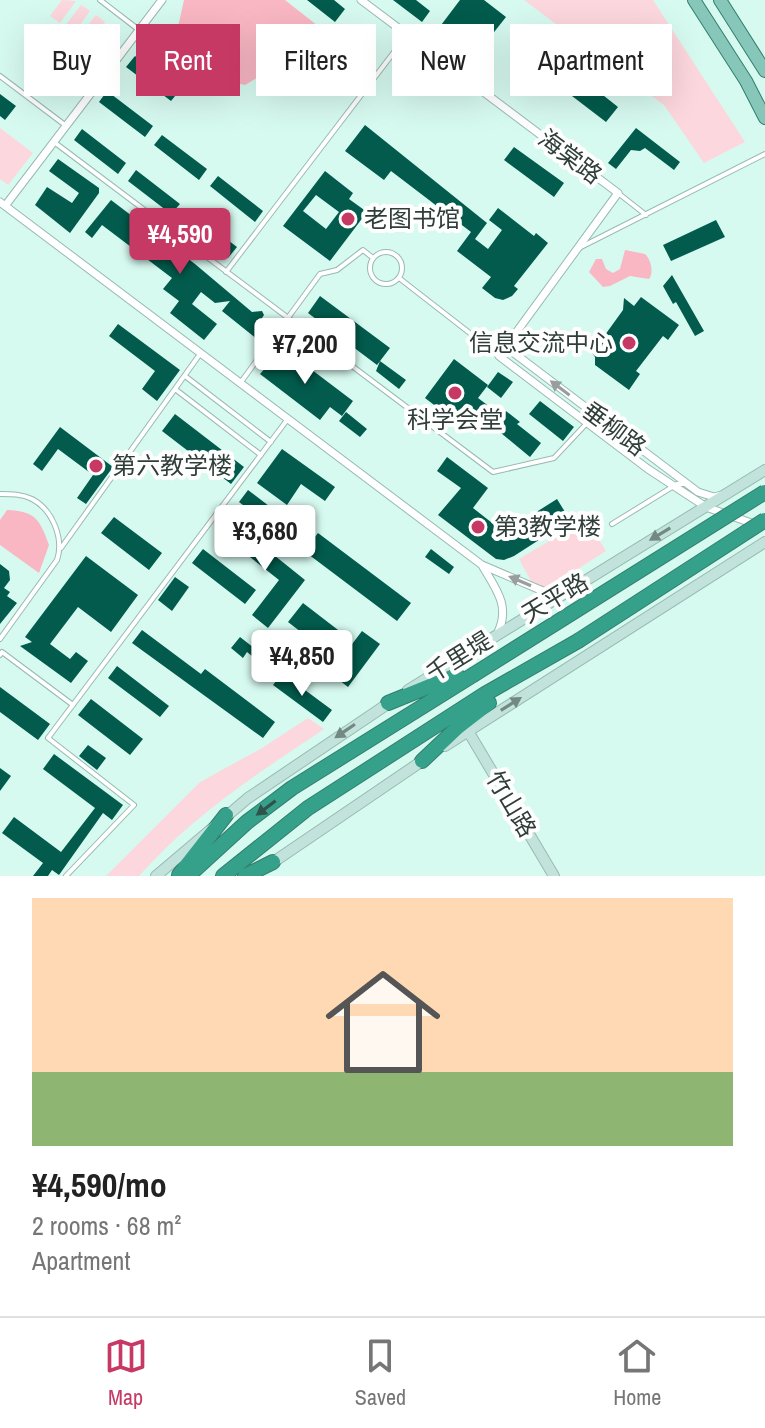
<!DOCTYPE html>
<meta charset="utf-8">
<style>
:root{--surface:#fff;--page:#f2f2f2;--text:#222;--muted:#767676;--line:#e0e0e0;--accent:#c73965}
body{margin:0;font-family:"Archivo Narrow","Noto Sans SC",sans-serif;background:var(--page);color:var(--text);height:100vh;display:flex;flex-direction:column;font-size:30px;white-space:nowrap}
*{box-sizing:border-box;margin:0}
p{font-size:26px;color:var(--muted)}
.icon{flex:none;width:44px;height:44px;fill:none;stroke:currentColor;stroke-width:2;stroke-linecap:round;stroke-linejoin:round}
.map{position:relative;height:876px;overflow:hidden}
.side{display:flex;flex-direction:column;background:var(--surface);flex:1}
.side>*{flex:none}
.top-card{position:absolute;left:24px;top:24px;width:718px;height:72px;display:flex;gap:16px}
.price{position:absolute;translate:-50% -68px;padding:0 18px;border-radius:8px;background:#fff;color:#222;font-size:26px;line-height:52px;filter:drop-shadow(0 2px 4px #0008)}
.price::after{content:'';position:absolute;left:50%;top:48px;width:24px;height:18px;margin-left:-12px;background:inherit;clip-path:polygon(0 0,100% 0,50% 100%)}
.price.selected{background:var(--accent);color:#fff}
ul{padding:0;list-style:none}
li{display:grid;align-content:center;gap:16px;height:424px;padding:0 32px}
li span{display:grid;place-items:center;height:248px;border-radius:0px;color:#555}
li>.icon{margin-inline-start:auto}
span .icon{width:144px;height:144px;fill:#fffc;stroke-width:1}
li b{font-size:34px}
.pill{padding:0 28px;border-radius:0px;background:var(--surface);box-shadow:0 8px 32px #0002;font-size:28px;line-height:72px}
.pill.selected{background:var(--accent);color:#fff}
.tabs{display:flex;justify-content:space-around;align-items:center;height:112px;border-top:2px solid var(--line);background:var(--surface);font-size:22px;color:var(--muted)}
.tabs a{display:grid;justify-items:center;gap:4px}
.tabs .selected{color:var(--accent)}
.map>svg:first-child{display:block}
.green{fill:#fcd7dd}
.water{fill:#f9b7c3}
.building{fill:#025b4c;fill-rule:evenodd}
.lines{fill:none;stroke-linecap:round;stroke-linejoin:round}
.lane-casing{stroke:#98bab1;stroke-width:6}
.street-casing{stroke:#98bab1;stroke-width:9}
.secondary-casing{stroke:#98bab1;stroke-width:12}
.primary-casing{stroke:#337e6e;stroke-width:14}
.highway-casing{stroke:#337e6e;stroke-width:16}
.lane{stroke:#fff;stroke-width:4}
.street{stroke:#fff;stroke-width:7}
.secondary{stroke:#c2e3dc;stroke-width:10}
.primary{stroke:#86c7b9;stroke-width:12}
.highway{stroke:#35a18a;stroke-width:14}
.highway-bridge-casing{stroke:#337e6e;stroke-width:16;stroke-linecap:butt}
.highway-bridge{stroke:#35a18a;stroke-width:14}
.oneway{fill:#989e9c}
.oneway2{fill:#728883}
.oneway3{fill:#31524a}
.poi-dot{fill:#c73965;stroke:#fefefe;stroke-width:3}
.labels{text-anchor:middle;stroke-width:8;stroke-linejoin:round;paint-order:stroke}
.street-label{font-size:24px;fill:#303e3a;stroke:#fefefe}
.poi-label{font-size:24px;fill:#303e3a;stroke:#fefefe;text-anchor:start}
</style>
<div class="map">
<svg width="765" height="876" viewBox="0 0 765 876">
<rect width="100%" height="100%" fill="#d7faf0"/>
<path class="green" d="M62 0 76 1 60 23 50 16Z
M524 0H653L745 142 704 163 664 105Z
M81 5 90 11 74 33 65 26Z
M96 15 105 22 88 45 78 37Z
M41 27 51 34 35 56 25 49Z
M56 39 65 45 49 66 40 59Z
M70 50 79 57 64 78 54 71Z
M0 128 33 153 8 185 0 179Z
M586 519 606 551 538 594 519 559Z
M308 718 324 729C256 775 194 814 139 876H106L200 782 262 748Z"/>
<path class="water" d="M184 0H285L332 37 330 50C307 54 297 51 288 76L277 83 276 78 262 75 245 85 218 79 208 70 206 57 178 27Z
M625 250 645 254C651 260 654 272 649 279L630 276 610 286 603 287 589 272 596 259H602L606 269 613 273 620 269Z
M7 510C36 511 40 520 49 545L39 573 0 545V520Z"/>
<path class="building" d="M307 0H334L345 9 335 22Z
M393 0H416L430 11 422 22Z
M460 0H484L506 17 468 65 432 37Z
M520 31 574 71 566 82 512 42Z
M135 56 180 90 171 101 126 67Z
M584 80 618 107 606 122 572 96Z
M107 91 153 126 145 137 99 102Z
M0 94 16 106 5 120 0 116Z
M365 125 487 223 475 239 488 249 502 230 489 220 498 208 534 236 536 233 548 243 514 286 518 289 512 296 503 300 495 298 482 288 491 277 457 251 471 232 391 171 384 180 345 151Z
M636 128 680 162 674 170 645 148 640 151 631 150 616 169 608 163Z
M82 129 126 163 118 174 74 140Z
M162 135 207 169 199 180 154 145Z
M514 147 564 183 554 197 504 160Z
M58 159 99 188V193L70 233 35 205 47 187 72 203 79 193 49 171Z
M136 170 180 204 171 214 128 181Z
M325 171 353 193 349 199 367 212 330 261 283 226ZM316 195 339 212 326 229 303 211Z
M218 176 263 211 255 222 210 186Z
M111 200 195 264 252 312 262 311 264 315 262 318 274 328 262 343 222 311 230 301 215 303 201 292 192 304 217 324 204 340 170 313 179 301 163 289 172 278 102 225 92 238 85 232Z
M191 212 237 247 228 258 182 223Z
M716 220 725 237 671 261 663 245Z
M672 275 704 331 695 336 676 302 673 304 663 286Z
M320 296 390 348 377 365 308 313Z
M641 297 679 325 668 340 663 336 636 371 640 374 629 390 595 365V357L590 350 597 346 623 310 624 298 634 306Z
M118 324 180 370 157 401 142 389 155 371 109 336Z
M283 348 353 401 342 416 330 407 320 420 260 374Z
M454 359 488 385 478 398 502 416 506 411 520 422 517 424 541 443 530 457 471 408 459 424 425 398Z
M380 361 406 380 399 389 376 371Z
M498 372 513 382 501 398 487 387Z
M540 401 574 427 563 441 529 414Z
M346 412 367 429 360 437 339 421Z
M175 414 244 467 231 484 162 431Z
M60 427 113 467 86 504 77 498 93 475 58 449 42 471 33 464Z
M282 449 335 487 325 501 301 484 287 505 257 483Z
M447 457 488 488 473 508 496 526 511 528 557 499 570 520 514 556 504 560 496 559 438 515 461 488 437 471Z
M248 490 303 532 294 544 239 502Z
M114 517 162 553 149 570 101 533Z
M228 518 305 580 268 628 252 615 279 580 217 531Z
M318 533 411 603 397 621 304 551Z
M203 549 256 590 245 604 192 563Z
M431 549 454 567 449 574 425 557Z
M86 556 138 595 111 632 78 607 50 644 70 659 76 652 88 661 71 683 20 646 32 642 25 637Z
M0 564 9 571 10 580 4 588 10 592 7 596 17 603 0 624Z
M175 577 189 587 172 611 158 600Z
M303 603 342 633 327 652 288 622Z
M142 630 201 674 205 669 275 722 263 738 132 643Z
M362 631 380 644 348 687 330 673Z
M240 637 273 663 268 669 247 652 243 658 231 648Z
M117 666 169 706 160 717 108 678Z
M282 673 332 710 323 722 273 685Z
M0 687 50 724 38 740 0 712Z
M91 699 143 739 130 755 78 715Z
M88 745 106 758 97 770 79 756Z
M54 754 123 805 112 820 103 813 59 875 52 870 48 876H33L43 863 2 833 14 817 61 852 95 808 43 769Z
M0 768 11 776 0 791Z"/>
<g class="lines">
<g class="lane-casing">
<path id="lane" d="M100 0 139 30
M0 76 65 125
M54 142 493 472 554 458 587 423
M618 193 646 215
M579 248 765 154
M370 268a16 16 0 1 1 32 0a16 16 0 1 1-32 0Z
M226 272 407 35
M399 278 498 355
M185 376 271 442
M241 382 320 274 337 270 363 250 373 258
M175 389 261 455
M0 494C11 494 22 494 32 499 53 510 64 539 57 560L0 639
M612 524 677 484H686
M61 548 200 354
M0 655 2 652 73 705
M66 876 134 805 48 738 287 420"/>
</g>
<g class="street-casing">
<path id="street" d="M361 0 618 193 499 356 648 469 706 507 757 525
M0 202 482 565 557 597
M5 206 162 0
M506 347 698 492 714 497 722 495
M483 567C497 590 510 607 498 632"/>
</g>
<g class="secondary-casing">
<path id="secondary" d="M408 690 765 470
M468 731 554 876
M445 746 765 542
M269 865 425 759
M156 876 248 798 392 701"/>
</g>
<g class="primary-casing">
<path id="primary" d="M694 0 746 81 765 118
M720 0 765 71"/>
</g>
<g class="highway-casing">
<path id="highway" d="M388 703 457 675
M422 761 458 727 489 703
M179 875 226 815
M188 876 247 822 292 788 473 675
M223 876 308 808 485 694 578 641
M245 876 273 862"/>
</g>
<use href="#lane" class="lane"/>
<use href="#street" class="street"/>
<use href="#secondary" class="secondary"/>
<use href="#primary" class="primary"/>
<use href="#highway" class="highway"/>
<g class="highway-bridge-casing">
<path id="highway-bridge" d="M578 641 765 520
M473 675 765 492"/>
</g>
<use href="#highway-bridge" class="highway-bridge"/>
</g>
<defs><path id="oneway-solid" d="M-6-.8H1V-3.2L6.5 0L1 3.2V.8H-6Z" transform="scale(2)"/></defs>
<g class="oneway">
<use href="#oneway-solid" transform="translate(560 388) rotate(-143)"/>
<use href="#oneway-solid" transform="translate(520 581) rotate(-157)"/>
</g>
<g class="oneway2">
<use href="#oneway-solid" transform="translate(660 534) rotate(149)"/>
<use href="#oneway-solid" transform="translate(511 704) rotate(-32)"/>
<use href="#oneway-solid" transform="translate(345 731) rotate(146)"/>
</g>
<use class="oneway3" href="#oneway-solid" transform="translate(266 808) rotate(143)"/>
<g class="poi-dot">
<circle cx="348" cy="219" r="8"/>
<circle cx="629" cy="343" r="8"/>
<circle cx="455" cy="393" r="8"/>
<circle cx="96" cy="466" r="8"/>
<circle cx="478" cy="527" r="8"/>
</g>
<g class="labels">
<g class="street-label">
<text transform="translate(570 157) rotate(37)" y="8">海棠路</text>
<text transform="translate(614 429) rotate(37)" y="8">垂柳路</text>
<text transform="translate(555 598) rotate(-31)" y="8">天平路</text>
<text transform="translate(459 657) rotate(-32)" y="8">千里堤</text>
<text transform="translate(511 804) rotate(59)" y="8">竹山路</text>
</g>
<g class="poi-label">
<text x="364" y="227">老图书馆</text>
<text x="613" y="351" text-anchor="end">信息交流中心</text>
<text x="455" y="428" text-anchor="middle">科学会堂</text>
<text x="112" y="474">第六教学楼</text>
<text x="494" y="535">第3教学楼</text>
</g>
</g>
</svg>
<b class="price selected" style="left:180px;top:276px">¥4,590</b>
<b class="price" style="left:305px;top:386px">¥7,200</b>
<b class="price" style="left:265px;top:573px">¥3,680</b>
<b class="price" style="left:302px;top:698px">¥4,850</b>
<div class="top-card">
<a class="pill">Buy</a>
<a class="pill selected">Rent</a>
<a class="pill">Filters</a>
<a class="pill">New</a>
<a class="pill">Apartment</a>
</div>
</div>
<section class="side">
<ul>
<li><span style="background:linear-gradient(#ffd9b3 70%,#8fb573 0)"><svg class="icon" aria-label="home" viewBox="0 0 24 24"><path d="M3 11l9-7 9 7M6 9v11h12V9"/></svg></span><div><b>¥4,590/mo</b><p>2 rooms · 68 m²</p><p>Apartment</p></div></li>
</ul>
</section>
<nav class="tabs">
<a class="selected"><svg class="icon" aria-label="map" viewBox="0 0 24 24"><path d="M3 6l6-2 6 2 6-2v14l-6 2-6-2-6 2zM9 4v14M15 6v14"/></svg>Map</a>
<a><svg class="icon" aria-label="saved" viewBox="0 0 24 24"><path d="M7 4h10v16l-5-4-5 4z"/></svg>Saved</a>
<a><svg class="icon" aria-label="home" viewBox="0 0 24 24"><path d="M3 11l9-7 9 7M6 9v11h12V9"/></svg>Home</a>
</nav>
